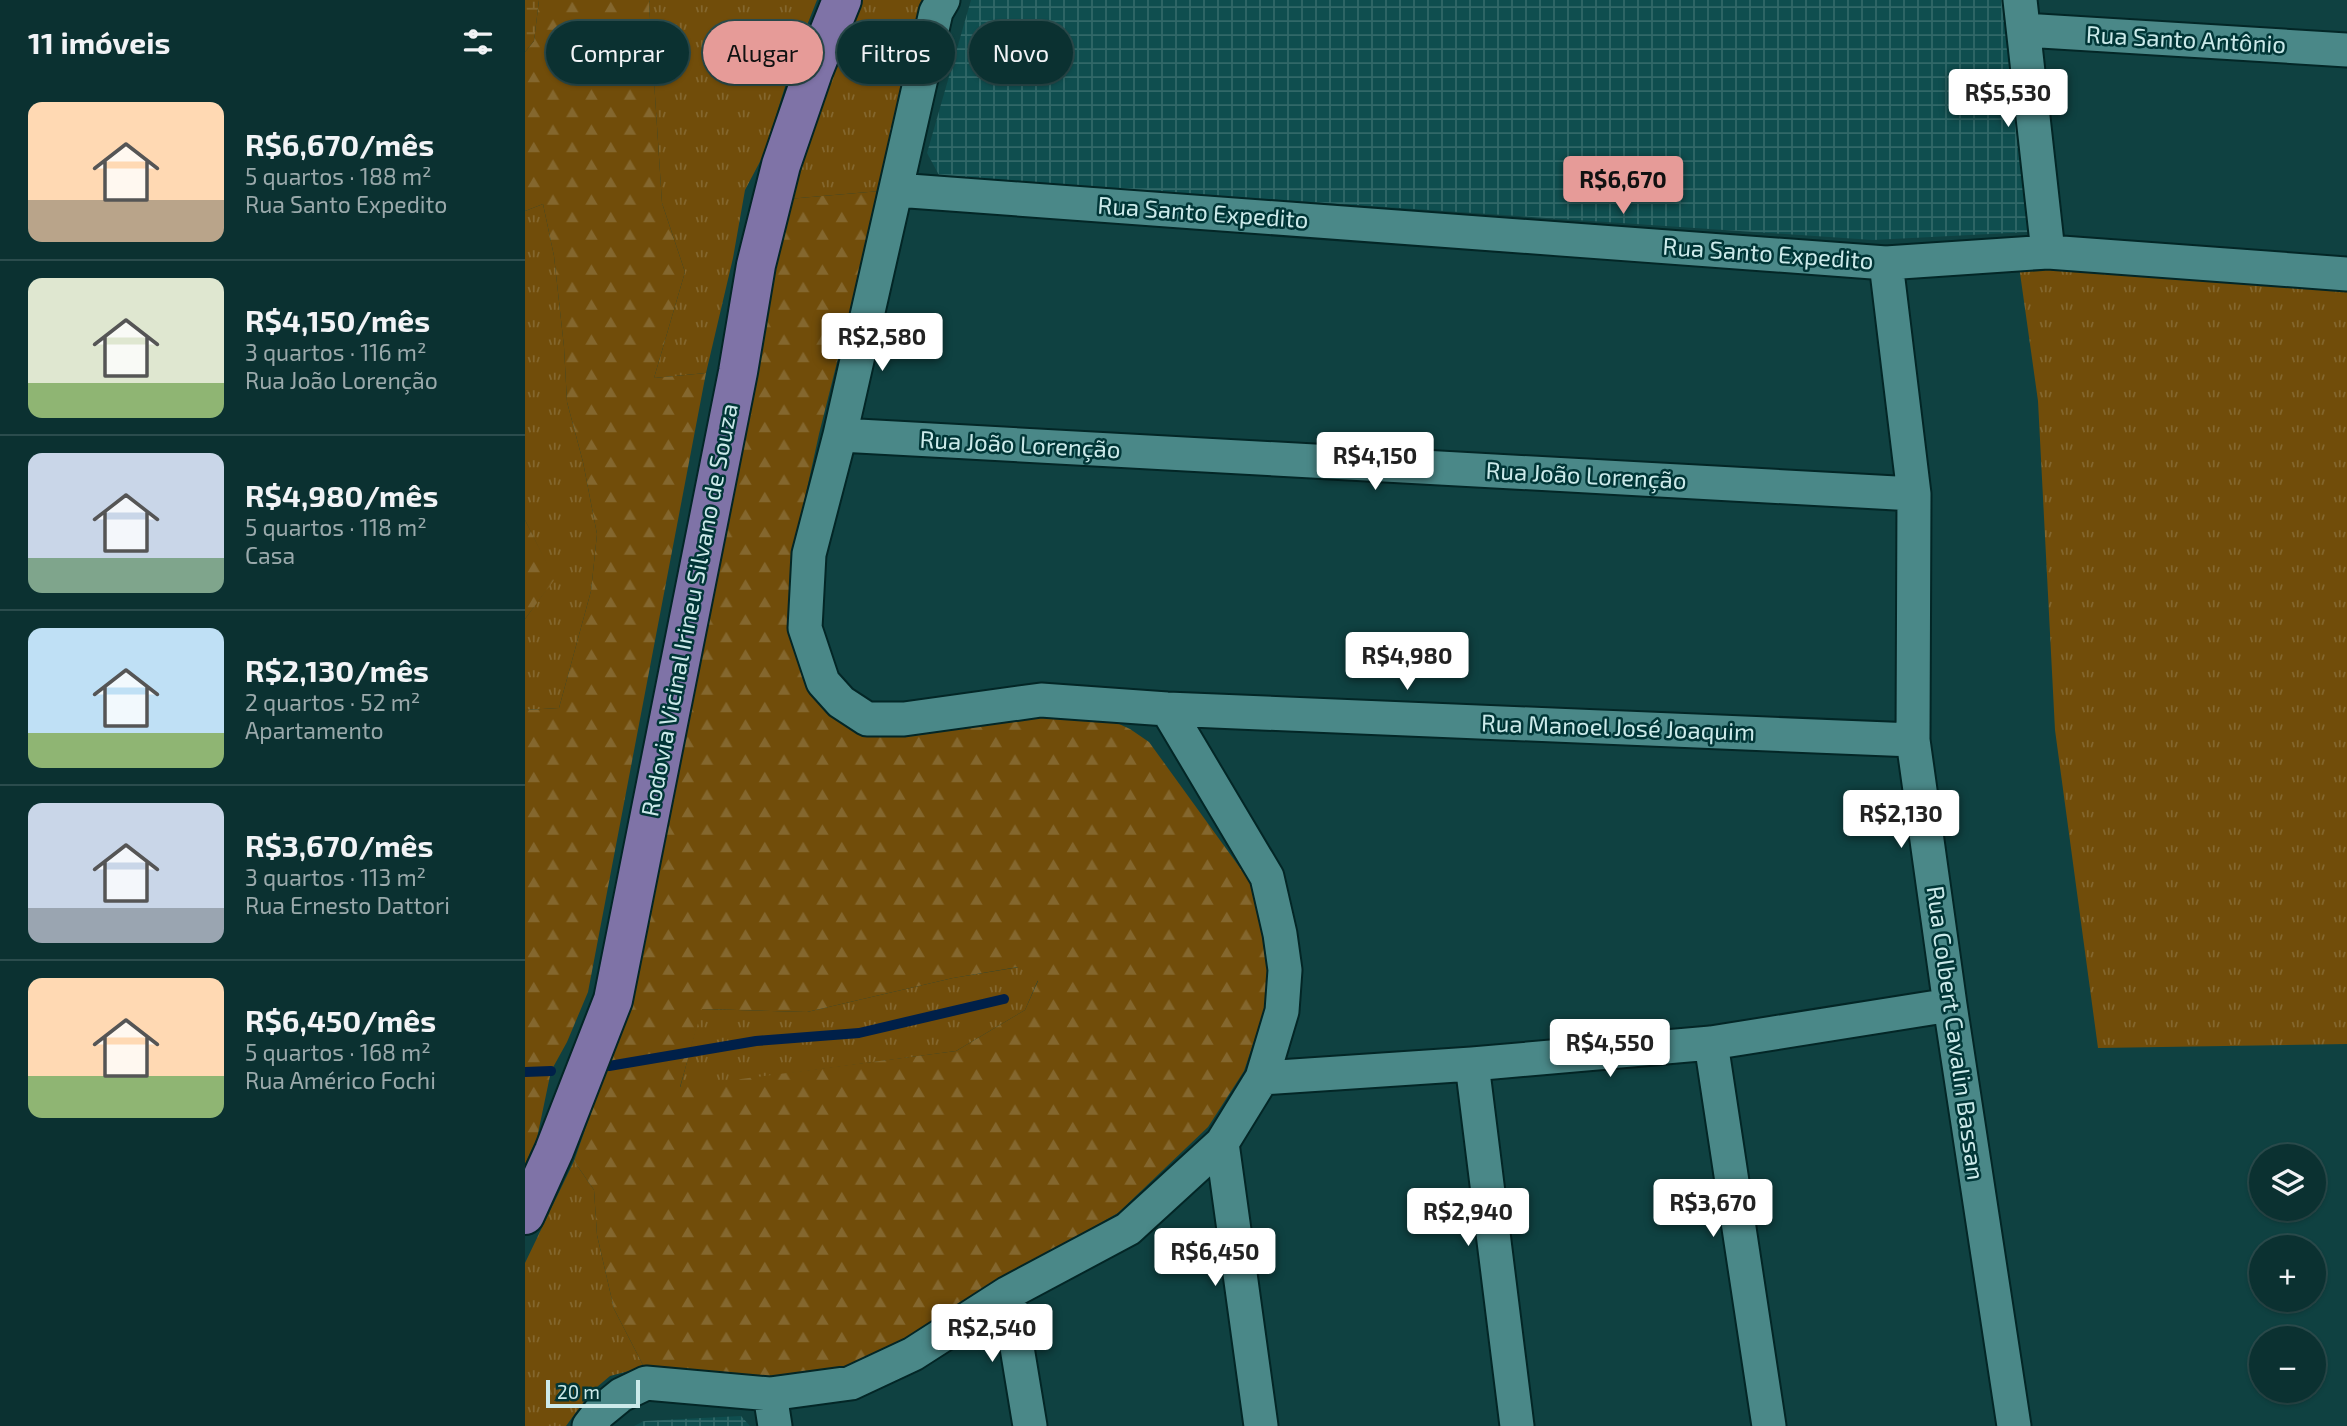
<!DOCTYPE html>
<html lang="pt">
<meta charset="utf-8">
<style>
:root{--surface:#0b3131;--page:#193d3d;--text:#f1f3f6;--muted:#9aa9ab;--line:#2b4c4d;--accent:#e69b98}
body{margin:0;font-family:"Exo 2",sans-serif;background:var(--page);color:var(--text);height:100vh;display:flex;flex-direction:column;font-size:26px;white-space:nowrap}
*{box-sizing:border-box;margin:0}
p{font-size:23px;color:var(--muted)}
.icon{flex:none;width:38px;height:38px;fill:none;stroke:currentColor;stroke-width:2;stroke-linecap:round;stroke-linejoin:round}
.map{position:relative;flex:1;overflow:hidden}
.side{display:flex;flex-direction:column;background:var(--surface);width:525px}
.side>*{flex:none}
.hud{position:absolute;left:21px;top:21px;width:665px;height:63px;display:flex;gap:14px}
.buttons{position:absolute;left:1724px;top:1144px;display:grid;gap:14px}
.buttons a{display:grid;place-items:center;width:77px;height:77px;border-radius:50%;background:var(--surface);box-shadow:0 2px 5px #0004,0 0 0 2px var(--line);font-size:35px}
.scale{position:absolute;left:21px;bottom:18px;width:94px;box-sizing:border-box;padding-left:7px;border:4px solid #cceaea;border-top:0;font-size:19px;line-height:24px;white-space:nowrap;color:#cceaea;-webkit-text-stroke:5px #013637;paint-order:stroke}
.price{position:absolute;translate:-50% -60px;padding:0 16px;border-radius:7px;background:#fff;color:#222;font-size:23px;line-height:46px;filter:drop-shadow(0 2px 4px #0008)}
.price::after{content:'';position:absolute;left:50%;top:42px;width:21px;height:16px;margin-left:-10px;background:inherit;clip-path:polygon(0 0,100% 0,50% 100%)}
.price.on{background:var(--accent);color:#111}
ul{padding:0;list-style:none}
li{display:flex;align-items:center;gap:21px;height:175px;padding:0 28px}
li+li{border-top:2px solid var(--line)}
li span{display:grid;place-items:center;flex:none;width:196px;height:140px;border-radius:14px;color:#555}
li>.icon{margin-inline-start:auto}
span .icon{width:84px;height:84px;fill:#fffc;stroke-width:1}
li b{font-size:30px}
h2{display:flex;justify-content:space-between;align-items:center;height:84px;padding:0 28px;font-size:30px}
.chip{padding:0 24px;border-radius:32px;background:var(--surface);box-shadow:0 2px 5px #0004,0 0 0 2px var(--line);font-size:24px;line-height:63px}
.chip.on{background:var(--accent);color:#111}
main{display:flex;flex:1;min-height:0}
.map>svg:first-child{display:block}
.industrial{fill:url(#industrial-grid)}
.grass{fill:url(#grass-tufts)}
.forest{fill:url(#forest-firs);fill-rule:evenodd}
.wetland{fill:url(#wetland-marsh)}
.lines{fill:none;stroke-linecap:round;stroke-linejoin:round}
.stream{stroke:#002049;stroke-width:10}
.minor-casing{stroke:#032626;stroke-width:37}
.major-casing{stroke:#032626;stroke-width:42}
.minor{stroke:#4a8888;stroke-width:33}
.major{stroke:#7f73a7;stroke-width:38}
.labels{text-anchor:middle;stroke-width:5;stroke-linejoin:round;paint-order:stroke}
.street-label{font-size:24px;fill:#cceaea;stroke:#013637}
</style>
<main>
<section class="side">
<h2>11 imóveis<svg class="icon" aria-label="filters" viewBox="0 0 24 24"><path d="M4 7h16M4 17h16"/><circle cx="9" cy="7" r="2"/><circle cx="15" cy="17" r="2"/></svg></h2>
<ul>
<li><span style="background:linear-gradient(#ffd9b3 70%,#b9a48a 0)"><svg class="icon" aria-label="home" viewBox="0 0 24 24"><path d="M3 11l9-7 9 7M6 9v11h12V9"/></svg></span><div><b>R$6,670/mês</b><p>5 quartos · 188 m²</p><p>Rua Santo Expedito</p></div></li>
<li><span style="background:linear-gradient(#dfe7d0 75%,#8fb573 0)"><svg class="icon" aria-label="home" viewBox="0 0 24 24"><path d="M3 11l9-7 9 7M6 9v11h12V9"/></svg></span><div><b>R$4,150/mês</b><p>3 quartos · 116 m²</p><p>Rua João Lorenção</p></div></li>
<li><span style="background:linear-gradient(#c9d6e8 75%,#7fa58c 0)"><svg class="icon" aria-label="home" viewBox="0 0 24 24"><path d="M3 11l9-7 9 7M6 9v11h12V9"/></svg></span><div><b>R$4,980/mês</b><p>5 quartos · 118 m²</p><p>Casa</p></div></li>
<li><span style="background:linear-gradient(#bfe0f5 75%,#8fb573 0)"><svg class="icon" aria-label="home" viewBox="0 0 24 24"><path d="M3 11l9-7 9 7M6 9v11h12V9"/></svg></span><div><b>R$2,130/mês</b><p>2 quartos · 52 m²</p><p>Apartamento</p></div></li>
<li><span style="background:linear-gradient(#c9d6e8 75%,#9aa5b1 0)"><svg class="icon" aria-label="home" viewBox="0 0 24 24"><path d="M3 11l9-7 9 7M6 9v11h12V9"/></svg></span><div><b>R$3,670/mês</b><p>3 quartos · 113 m²</p><p>Rua Ernesto Dattori</p></div></li>
<li><span style="background:linear-gradient(#ffd9b3 70%,#8fb573 0)"><svg class="icon" aria-label="home" viewBox="0 0 24 24"><path d="M3 11l9-7 9 7M6 9v11h12V9"/></svg></span><div><b>R$6,450/mês</b><p>5 quartos · 168 m²</p><p>Rua Américo Fochi</p></div></li>
</ul>
</section>
<div class="map">
<svg width="1822" height="1426" viewBox="0 0 1822 1426">
<defs>
<pattern id="industrial-grid" width="8" height="8" patternUnits="userSpaceOnUse" patternTransform="scale(1.75)"><rect width="8" height="8" fill="#0f4e4f"/><path d="M0 4h8M4 0v8" fill="none" stroke="#316868"/></pattern>
<pattern id="grass-tufts" width="24" height="20" patternUnits="userSpaceOnUse" patternTransform="scale(1.75)"><rect width="24" height="20" fill="#714d0a"/><path d="M3 7l-1-3M5 7V3M7 7l1-3M15 17l-1-3M17 17v-4M19 17l1-3" fill="none" stroke="#84672e"/></pattern>
<pattern id="forest-firs" width="22" height="20" patternUnits="userSpaceOnUse" patternTransform="scale(1.75)"><rect width="22" height="20" fill="#714d0a"/><path d="M5 1l3.5 6h-7zM16 11l3.5 6h-7z" fill="#84672e"/></pattern>
<pattern id="wetland-marsh" width="20" height="14" patternUnits="userSpaceOnUse" patternTransform="scale(1.75)"><rect width="20" height="14" fill="#714d0a"/><path d="M1 5h8M5 5V1M11 12h8M15 12V8" fill="none" stroke="#84672e"/></pattern>
</defs>
<rect width="100%" height="100%" fill="#0f4141"/>
<path class="industrial" d="M446 0H1479L1512 216 1504 232 1348 240 415 177 402 153Z
M216 1416 225 1426H109L119 1421Z"/>
<path class="grass" d="M125 0H292L269 58 239 154 220 190 208 258 181 373 129 378 160 272 137 203 124 4Z
M331 0H403L355 191 263 199Z
M18 204 29 256 39 347 42 402 58 462 72 534 66 591 34 708 0 710V619L29 579 0 520V211Z
M1494 266 1822 286V1044L1573 1048 1530 730 1513 401Z
M494 967 513 980 500 1010 431 1051 155 1088 176 1009 282 1012 428 978Z
M49 1161 69 1190 72 1235 89 1309 119 1367 85 1376 66 1392 41 1426H0V1263Z"/>
<path class="forest" d="M14 0H125L124 4 137 203 160 272 129 378 181 373 63 992 42 1042 26 1071 12 1138 0 1164V710L34 708 66 591 72 534 58 462 42 402 39 347 29 256 18 204 0 211V52L9 41Z
M355 191 294 434 267 557 270 630 314 716H516L581 718 605 729 624 742 726 883 743 935 741 1005 719 1071 683 1127 593 1213 474 1280 380 1342 324 1366 241 1382 119 1367 89 1309 72 1235 69 1190 49 1161 104 1005 263 199ZM493 967 513 981 500 1010 431 1051 155 1087 177 1009 282 1012 428 978Z
M0 520 30 579 0 619Z"/>
<path class="wetland" d="M0 0H14L9 41 0 52Z"/>
<g class="lines">
<path class="stream" d="M84 1066 231 1041 334 1033 479 999
M0 1072 26 1071"/>
<g class="minor-casing">
<path id="minor" d="M418 0 411 12 315 435 284 554 280 628 298 682 316 702 342 719H379L516 700 642 709 1388 740
M1495 0 1523 252
M1500 30 1822 50
M371 190 1361 263 1523 252 1822 274
M1361 263 1389 494 1388 740 1425 1005 1489 1426
M315 435 1389 494
M1186 1043 1244 1426
M947 1064 992 1426
M737 1078 947 1064 1186 1043 1425 1005
M697 1143 736 1426
M483 1293 505 1426
M245 1394 250 1426
M64 1426 74 1413 96 1395 121 1383 245 1394 326 1383 388 1354 483 1293 603 1229 697 1143 737 1078 757 1011 760 970 755 934 742 877 642 709"/>
</g>
<g class="major-casing">
<path id="major" d="M0 1215 29 1151 88 1000 213 372 231 265 256 165 288 72 317 0"/>
</g>
<use href="#minor" class="minor"/>
<use href="#major" class="major"/>
</g>
<g class="labels">
<g class="street-label">
<text transform="translate(1661 40) rotate(3)" y="8">Rua Santo Antônio</text>
<text transform="translate(678 213) rotate(4)" y="8">Rua Santo Expedito</text>
<text transform="translate(1243 254) rotate(4)" y="8">Rua Santo Expedito</text>
<text transform="translate(495 445) rotate(3)" y="8">Rua João Lorenção</text>
<text transform="translate(1061 476) rotate(3)" y="8">Rua João Lorenção</text>
<text transform="translate(165 610) rotate(-79)" y="8">Rodovia Vicinal Irineu Silvano de Souza</text>
<text transform="translate(1093 728) rotate(2)" y="8">Rua Manoel José Joaquim</text>
<text transform="translate(1430 1033) rotate(82)" y="8">Rua Colbert Cavalin Bassan</text>
</g>
</g>
</svg>
<div class="buttons">
<a><svg class="icon" aria-label="layers" viewBox="0 0 24 24"><path d="M12 4l9 5-9 5-9-5zM3 14l9 5 9-5"/></svg></a>
<a>+</a>
<a>−</a>
</div>
<div class="scale">20 m</div>
<b class="price" style="left:1483px;top:129px">R$5,530</b>
<b class="price on" style="left:1098px;top:216px">R$6,670</b>
<b class="price" style="left:357px;top:373px">R$2,580</b>
<b class="price" style="left:850px;top:492px">R$4,150</b>
<b class="price" style="left:882px;top:692px">R$4,980</b>
<b class="price" style="left:1376px;top:850px">R$2,130</b>
<b class="price" style="left:1085px;top:1079px">R$4,550</b>
<b class="price" style="left:1188px;top:1239px">R$3,670</b>
<b class="price" style="left:943px;top:1248px">R$2,940</b>
<b class="price" style="left:690px;top:1288px">R$6,450</b>
<b class="price" style="left:467px;top:1364px">R$2,540</b>
<div class="hud">
<a class="chip">Comprar</a>
<a class="chip on">Alugar</a>
<a class="chip">Filtros</a>
<a class="chip">Novo</a>
</div>
</div>
</main>
